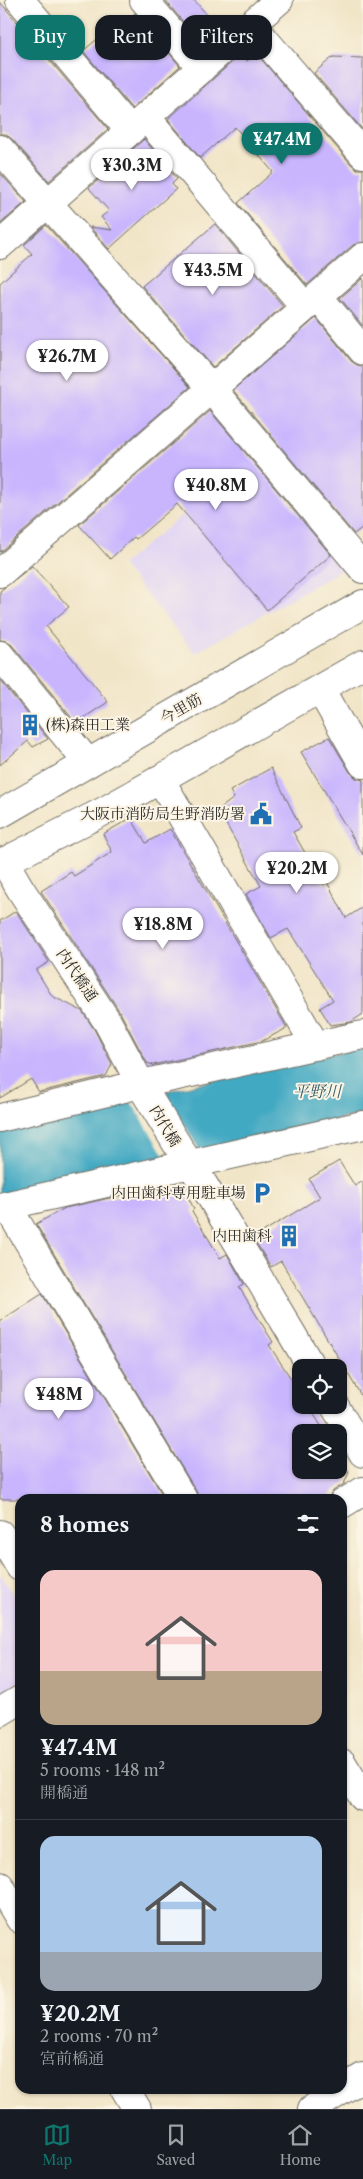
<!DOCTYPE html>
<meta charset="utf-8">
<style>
:root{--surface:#171b24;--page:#242831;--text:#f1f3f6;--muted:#9ea1a6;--line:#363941;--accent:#0f766e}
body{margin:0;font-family:"Libre Caslon Text","Noto Serif JP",serif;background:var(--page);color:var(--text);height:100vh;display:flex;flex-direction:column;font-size:19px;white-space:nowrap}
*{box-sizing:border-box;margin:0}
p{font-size:16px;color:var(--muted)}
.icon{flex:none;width:28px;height:28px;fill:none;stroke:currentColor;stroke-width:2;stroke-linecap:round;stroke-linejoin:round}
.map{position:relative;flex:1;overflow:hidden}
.side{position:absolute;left:15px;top:1494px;width:332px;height:600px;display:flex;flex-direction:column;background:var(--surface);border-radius:15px;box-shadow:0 1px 4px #0004}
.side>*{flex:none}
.guide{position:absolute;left:15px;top:15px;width:334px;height:45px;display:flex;gap:10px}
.fabs{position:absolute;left:292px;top:1359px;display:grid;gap:10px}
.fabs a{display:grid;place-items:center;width:55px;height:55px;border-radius:10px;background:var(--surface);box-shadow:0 1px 4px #0004;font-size:25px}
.price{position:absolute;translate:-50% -42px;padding:0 11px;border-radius:18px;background:#fff;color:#222;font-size:16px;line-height:32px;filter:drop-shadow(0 1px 2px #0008)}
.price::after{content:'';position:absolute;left:50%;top:30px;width:15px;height:11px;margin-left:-8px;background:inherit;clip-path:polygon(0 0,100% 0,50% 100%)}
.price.current{background:var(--accent);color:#fff}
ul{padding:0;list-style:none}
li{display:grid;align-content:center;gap:10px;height:265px;padding:0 25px}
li+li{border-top:1px solid var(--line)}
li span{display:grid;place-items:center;height:155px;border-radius:15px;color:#555}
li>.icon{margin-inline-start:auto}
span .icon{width:90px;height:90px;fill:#fffc;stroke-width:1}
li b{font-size:21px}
h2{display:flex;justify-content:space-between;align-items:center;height:60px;padding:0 25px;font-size:21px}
.tag{padding:0 18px;border-radius:15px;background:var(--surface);box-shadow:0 1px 4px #0004;font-size:18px;line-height:45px}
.tag.current{background:var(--accent);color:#fff}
.tab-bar{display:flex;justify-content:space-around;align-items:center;height:70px;border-top:1px solid var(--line);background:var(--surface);font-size:14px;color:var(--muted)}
.tab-bar a{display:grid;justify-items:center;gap:2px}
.tab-bar .current{color:var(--accent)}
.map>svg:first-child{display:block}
.built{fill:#e0d4f4}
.water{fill:#42a9c2;stroke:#366a76}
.pier{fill:#f1e5c7}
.building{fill:#c8b5fe}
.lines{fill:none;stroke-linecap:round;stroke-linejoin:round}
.minor-casing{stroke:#706c62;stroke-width:30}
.major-casing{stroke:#706c62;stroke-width:30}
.minor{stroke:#fff;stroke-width:28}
.major{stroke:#fff;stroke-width:28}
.labels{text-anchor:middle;stroke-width:4;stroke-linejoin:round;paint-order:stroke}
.street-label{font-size:15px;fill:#2b2b2b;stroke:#fcf5e5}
.poi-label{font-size:15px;fill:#2b2b2b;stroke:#fcf5e5;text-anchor:end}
.water-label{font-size:16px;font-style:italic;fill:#345d67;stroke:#fcf5e5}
</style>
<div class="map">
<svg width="363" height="2109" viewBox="0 0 363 2109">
<rect width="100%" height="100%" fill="#fcf5e5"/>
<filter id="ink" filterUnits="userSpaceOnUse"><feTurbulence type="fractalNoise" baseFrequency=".02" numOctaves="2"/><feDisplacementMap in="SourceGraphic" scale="10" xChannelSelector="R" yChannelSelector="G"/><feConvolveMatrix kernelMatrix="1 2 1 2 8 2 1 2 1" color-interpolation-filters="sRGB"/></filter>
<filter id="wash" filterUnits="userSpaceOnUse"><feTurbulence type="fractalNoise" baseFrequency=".0096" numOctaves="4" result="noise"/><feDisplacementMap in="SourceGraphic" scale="20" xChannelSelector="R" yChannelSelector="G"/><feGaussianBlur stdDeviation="1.12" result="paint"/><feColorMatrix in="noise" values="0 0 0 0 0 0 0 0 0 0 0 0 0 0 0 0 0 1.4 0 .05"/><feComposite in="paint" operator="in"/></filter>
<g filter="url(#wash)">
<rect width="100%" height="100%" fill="#f1e5c7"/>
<path class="built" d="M252 457 345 568 195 653 122 565Z
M0 1573 20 1606V1681L0 1693Z"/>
<path class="water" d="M363 1047V1114L0 1195V1129Z"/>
<path class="pier" d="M163 1089 201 1153 167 1160 128 1097Z"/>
<g id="blocks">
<path class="building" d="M165 0H194L208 16 195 27 208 41 203 46Z
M0 2 108 129 49 181 12 139 5 134H0Z
M135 13 180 66 132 109 83 51 113 26 116 30Z
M256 53 351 164 357 169H363V242L353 245 307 285 238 203 273 172 235 127 200 158 168 119 241 54 247 61Z
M333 57 363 58V130L314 73Z
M144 139 177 179 172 184 176 189 109 249 90 227 112 230 101 217 109 211 89 188Z
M0 173 26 202 0 224Z
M215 224 283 306 213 367 142 286Z
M46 225 190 387 0 552V283L32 254 24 245Z
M363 278V326L340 298Z
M316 318 351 361 357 365 363 366V527L354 534 233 390Z
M210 411 331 555 267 610 177 504 136 539 134 537 110 559 79 525Z
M32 566 69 607 46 626 108 702 76 723 12 645 6 641 0 640V591Z
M0 680 48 739 33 747 28 741 0 765Z
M329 737 350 772 356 778 363 780V855L301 752Z
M271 768 301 828 293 832 323 884 327 882 346 918 363 907V1014L351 1022 330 1025 320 1008 333 1000 288 929 271 938 246 894 261 886 218 810 234 798 230 791Z
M131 818 146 843 170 829 287 1028 262 1041 153 1065 147 1063 120 1012 41 891 71 872 74 876 112 852 103 834Z
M16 911 49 962 36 970 52 996 82 1011 94 1029 112 1064 106 1076 39 1092 31 1079 0 1098V921Z
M339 1161 355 1186 363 1181V1399L281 1261 271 1267 253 1238 320 1197 309 1179Z
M163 1186 186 1193 194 1209 192 1211 220 1258 227 1254 244 1284 239 1287 273 1342 269 1345 301 1394V1405H308L325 1432H301V1470H339V1455L349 1472 344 1484 333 1491 328 1499H199L196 1491 36 1224 65 1208Z
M42 1294 165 1499H0V1321Z"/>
</g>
</g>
<g filter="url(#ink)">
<use href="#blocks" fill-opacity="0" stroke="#706c62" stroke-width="1"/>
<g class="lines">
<g class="minor-casing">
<path id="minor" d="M20 0 130 131
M144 0 202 68
M251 24 363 154
M146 117 305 307
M0 149 211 388 363 569
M0 245 279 0
M318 296 363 351
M0 573 363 257
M0 655 88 763
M320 689 363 764
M160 779 316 1046
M4 861 21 890 107 1021 145 1092 186 1159 192 1165 312 1368
M0 1118 141 1084 363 1035
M7 1206 183 1499
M0 1207 363 1125
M334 1405 363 1453
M342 1504 363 1491
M0 1534 20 1567
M0 1712 20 1700
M342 1763 363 1797
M0 1886 20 1919
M125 2089 137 2109
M312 2109 363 2077"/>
</g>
<g class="major-casing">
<path id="major" d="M0 814 363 604
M0 864 106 810 363 664"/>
</g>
<use href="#minor" class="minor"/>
<use href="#major" class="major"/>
</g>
</g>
<defs>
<g id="building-bare" transform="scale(1.725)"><path d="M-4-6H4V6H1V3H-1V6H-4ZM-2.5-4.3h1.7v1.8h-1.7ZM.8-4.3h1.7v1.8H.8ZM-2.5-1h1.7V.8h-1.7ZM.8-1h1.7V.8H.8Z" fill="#1f6fb2" stroke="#fcf5e5" stroke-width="2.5" paint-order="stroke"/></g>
<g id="civic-bare" transform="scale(1.725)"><path d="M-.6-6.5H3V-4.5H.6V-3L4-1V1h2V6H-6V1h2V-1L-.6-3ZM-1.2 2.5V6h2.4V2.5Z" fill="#1f6fb2" stroke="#fcf5e5" stroke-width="2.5" paint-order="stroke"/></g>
<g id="parking-bare" transform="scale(1.725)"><path d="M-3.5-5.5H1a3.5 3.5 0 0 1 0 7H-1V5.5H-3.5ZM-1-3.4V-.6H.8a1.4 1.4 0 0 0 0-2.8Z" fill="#1f6fb2" stroke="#fcf5e5" stroke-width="2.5" paint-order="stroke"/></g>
</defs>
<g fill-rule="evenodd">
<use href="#building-bare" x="30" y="725"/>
<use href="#civic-bare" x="261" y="814"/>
<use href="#parking-bare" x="262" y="1193"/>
<use href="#building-bare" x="289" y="1236"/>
</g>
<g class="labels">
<g class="street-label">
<text transform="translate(181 709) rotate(-30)" y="5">今里筋</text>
<text transform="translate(77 975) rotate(56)" y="5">内代橋通</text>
<text transform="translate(165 1126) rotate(59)" y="5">内代橋</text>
</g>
<g class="poi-label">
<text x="46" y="730" text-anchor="start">(株)森田工業</text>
<text x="245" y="819">大阪市消防局生野消防署</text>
<text x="246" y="1198">内田歯科専用駐車場</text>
<text x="272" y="1241">内田歯科</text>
</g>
<g class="water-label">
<text x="317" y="1097">平野川</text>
</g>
</g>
</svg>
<div class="fabs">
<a><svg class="icon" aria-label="locate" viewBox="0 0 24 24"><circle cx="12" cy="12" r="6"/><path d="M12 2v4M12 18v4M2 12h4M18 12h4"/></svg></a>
<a><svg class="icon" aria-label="layers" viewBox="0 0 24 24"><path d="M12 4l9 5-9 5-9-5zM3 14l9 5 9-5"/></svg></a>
</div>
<b class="price current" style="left:282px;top:165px">¥47.4M</b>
<b class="price" style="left:132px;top:191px">¥30.3M</b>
<b class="price" style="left:213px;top:296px">¥43.5M</b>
<b class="price" style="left:67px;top:382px">¥26.7M</b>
<b class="price" style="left:216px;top:511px">¥40.8M</b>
<b class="price" style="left:297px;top:894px">¥20.2M</b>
<b class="price" style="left:163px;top:950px">¥18.8M</b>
<b class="price" style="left:59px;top:1420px">¥48M</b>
<div class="guide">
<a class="tag current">Buy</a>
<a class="tag">Rent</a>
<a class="tag">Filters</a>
</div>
<section class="side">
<h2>8 homes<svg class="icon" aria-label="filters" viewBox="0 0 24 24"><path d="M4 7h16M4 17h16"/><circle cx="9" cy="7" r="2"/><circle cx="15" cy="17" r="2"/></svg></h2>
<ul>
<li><span style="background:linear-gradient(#f6c9c9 65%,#b9a48a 0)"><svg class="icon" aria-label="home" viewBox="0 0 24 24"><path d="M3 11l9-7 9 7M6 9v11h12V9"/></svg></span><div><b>¥47.4M</b><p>5 rooms · 148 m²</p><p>開橋通</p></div></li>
<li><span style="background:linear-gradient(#a9c7e8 75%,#9aa5b1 0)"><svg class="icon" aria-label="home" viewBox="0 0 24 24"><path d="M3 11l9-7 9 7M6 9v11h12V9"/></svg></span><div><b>¥20.2M</b><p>2 rooms · 70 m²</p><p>宮前橋通</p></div></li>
</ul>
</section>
</div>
<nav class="tab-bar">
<a class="current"><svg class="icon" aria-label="map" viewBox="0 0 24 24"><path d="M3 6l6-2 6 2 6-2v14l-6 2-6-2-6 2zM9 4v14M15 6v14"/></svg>Map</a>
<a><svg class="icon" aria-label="saved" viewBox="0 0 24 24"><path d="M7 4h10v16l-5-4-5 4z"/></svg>Saved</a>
<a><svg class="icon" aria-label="home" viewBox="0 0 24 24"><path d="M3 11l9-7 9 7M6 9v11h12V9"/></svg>Home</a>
</nav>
